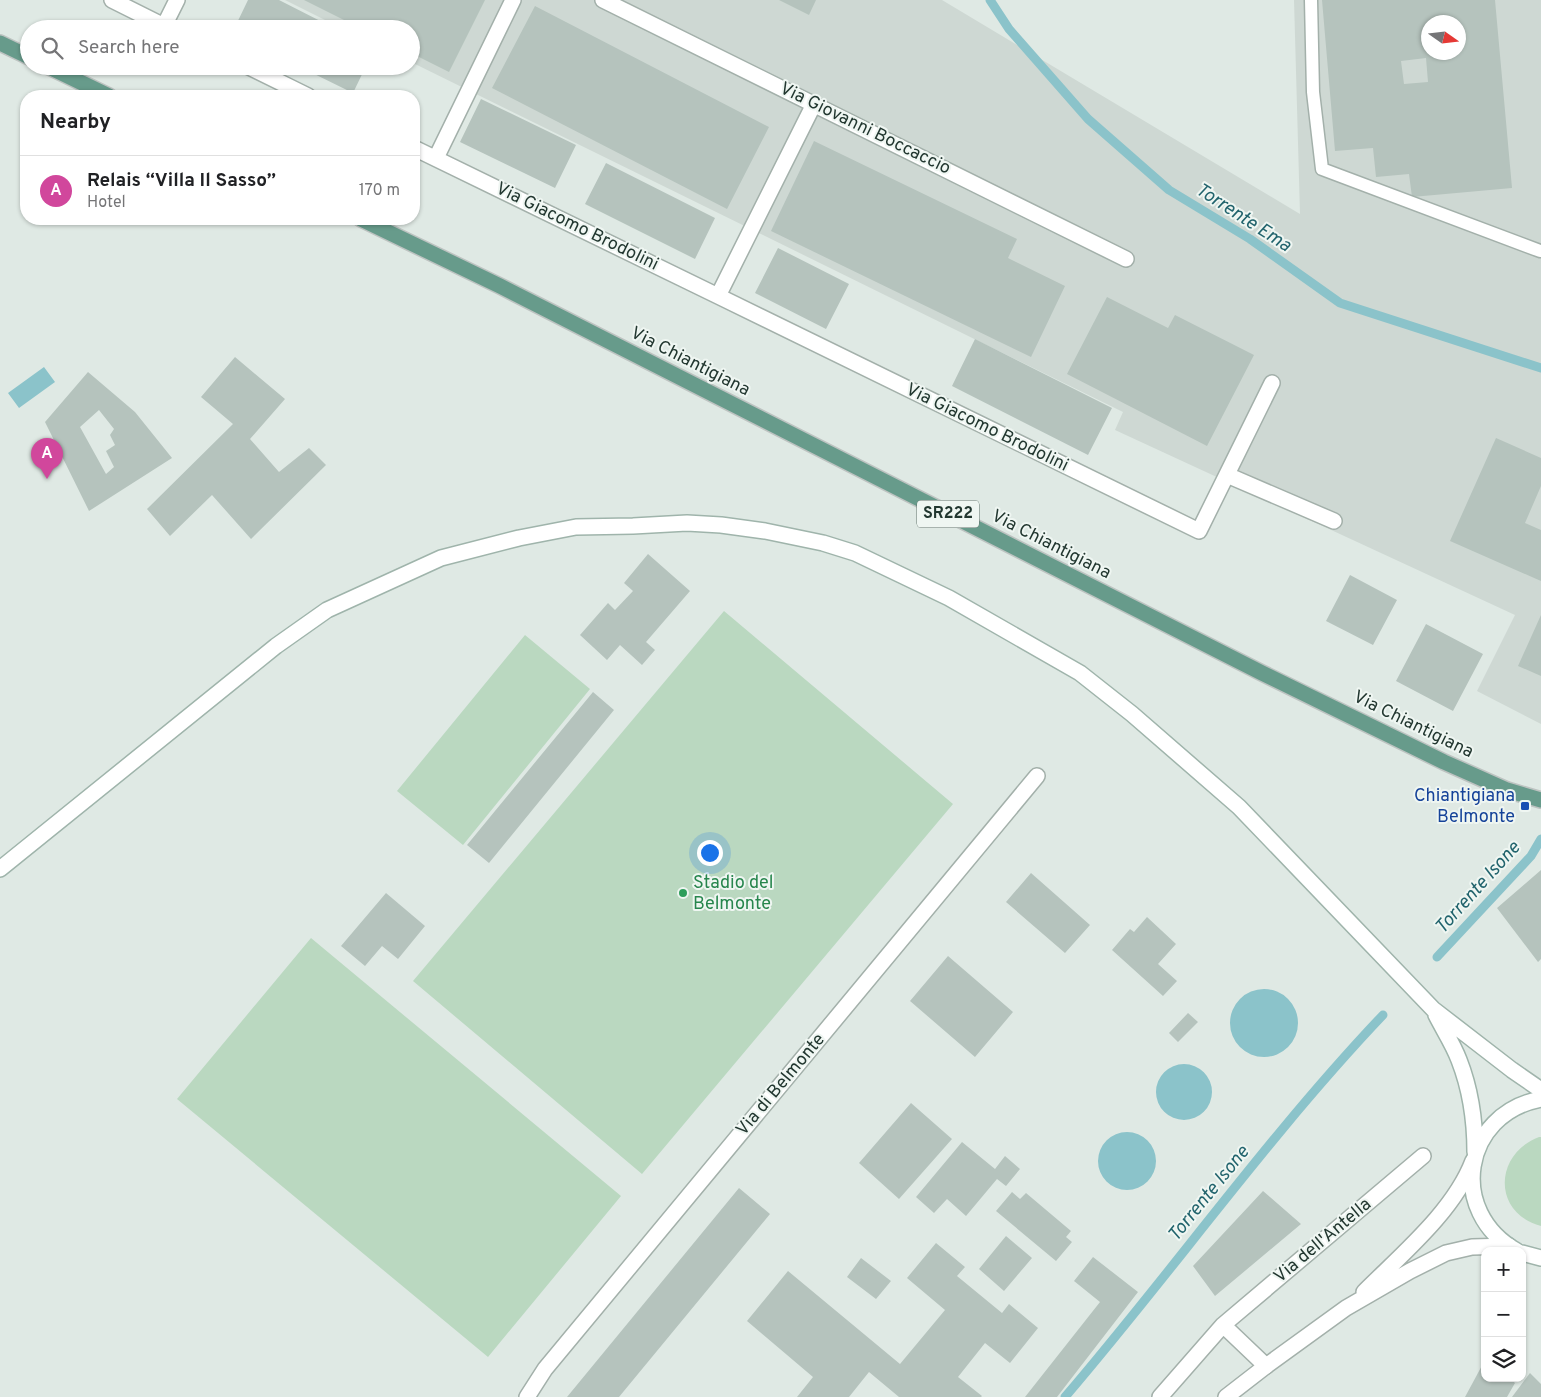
<!DOCTYPE html>
<meta charset="utf-8">
<style>
body{margin:0;font-family:Overpass,sans-serif;background:#f6f6f6;color:#202124}
.controls{position:absolute;right:15px;bottom:15px;display:grid;overflow:hidden;border-radius:10px;box-shadow:0 1px 4px #0004}
.controls button{width:45px;height:45px;display:grid;place-items:center;padding:0;border:0;border-bottom:1px solid #e0e0e0;background:#fff;color:#202124;font:25px sans-serif}
.compass{position:absolute;left:1421px;top:15px;width:45px;height:45px;border-radius:50%;background:#fff;box-shadow:0 1px 4px #0004;rotate:104deg}
.you{position:absolute;left:709px;top:852px;width:18px;height:18px;margin:-12px;border:4px solid #fff;border-radius:50%;background:#1a73e8;box-shadow:0 0 0 8px #1a73e833}
.badge{display:grid;place-items:center;width:32px;height:32px;border-radius:50%;background:#794a3f;color:#fff;font-size:16px;font-weight:700}
.pin{position:absolute;translate:-50% -41px;filter:drop-shadow(0 1px 2px #0008)}
.pin::after{content:'';position:absolute;top:26px;width:18px;height:15px;background:inherit;clip-path:polygon(0 0,100% 0,50% 100%)}
.list{margin:0;padding:0;list-style:none}
h2{display:flex;justify-content:space-between;align-items:center;height:65px;margin:0;padding:0 20px;font-size:21px}
h2 small{font-size:16px;font-weight:400;color:#757577}
.list li{display:grid;grid-template-columns:32px 1fr auto;gap:15px;align-items:center;box-sizing:border-box;height:70px;padding:0 20px;border-top:1px solid #e0e0e0}
.list b{display:block;font-size:19px;white-space:nowrap}
.list p{margin:0;font-size:16px;white-space:nowrap;color:#757577}
.list em{font-size:16px;font-style:normal;color:#757577}
.icon{flex:none;width:28px;height:28px;fill:none;stroke:currentColor;stroke-width:2;stroke-linecap:round;stroke-linejoin:round}
.map{position:relative;flex:none;width:1541px;height:1397px;overflow:hidden}
.search{position:absolute;background:#fff;box-shadow:0 1px 4px #0004;left:20px;top:20px;width:400px;height:55px;display:flex;align-items:center;gap:12px;box-sizing:border-box;padding:0 18px;border-radius:28px;color:#757577;font-size:19px}
.panel{position:absolute;background:#fff;box-shadow:0 1px 4px #0004;left:20px;top:90px;width:400px;height:135px;border-radius:20px}
.map>svg:first-child{display:block}
.built{fill:#ced8d3;fill-rule:evenodd}
.green{fill:#bad8c0}
.water{fill:#8bc3ca}
.lines{fill:none;stroke-linecap:round;stroke-linejoin:round}
.stream{stroke:#8bc3ca;stroke-width:9}
.building{fill:#b5c3bd;fill-rule:evenodd}
.service-casing{stroke:#a3b0aa;stroke-width:15}
.minor-casing{stroke:#a3b0aa;stroke-width:18}
.tertiary-casing{stroke:#a3b0aa;stroke-width:18}
.secondary-casing{stroke:#9fb4ab;stroke-width:18}
.primary-casing{stroke:#bdc3c1;stroke-width:18}
.service{stroke:#fff;stroke-width:12}
.minor{stroke:#fff;stroke-width:15}
.tertiary{stroke:#fff;stroke-width:15}
.secondary{stroke:#fff;stroke-width:15}
.primary{stroke:#679b8b;stroke-width:15}
.transit-dot{fill:#1a4fb4;stroke:#eff6f2;stroke-width:2}
.leisure-dot{fill:#2e9e5b;stroke:#eff6f2;stroke-width:2}
.labels{text-anchor:middle;dominant-baseline:central;stroke-width:4;stroke-linejoin:round;paint-order:stroke}
.shield{fill:#eff6f2;stroke:#60706a;stroke-width:1}
.shield-label{font-size:16px;font-weight:bold;fill:#223730}
.street-label{font-size:18px;fill:#223730;stroke:#eff6f2}
.transit-label{font-size:18px;fill:#164399;stroke:#eff6f2;text-anchor:end}
.leisure-label{font-size:18px;fill:#27864d;stroke:#eff6f2;text-anchor:start}
.water-label{font-size:19px;font-style:italic;fill:#22646d;stroke:#eff6f2}
</style>
<div class="map">
<svg width="1541" height="1397" viewBox="0 0 1541 1397">
<rect width="100%" height="100%" fill="#dfe9e4"/>
<!-- built -->
<path class="built" d="M285,0h657l358,214 -6,-214h247v724l-64,-33 38,-76 -400,-185 8,-18 -712,-350v-33h-68zM1428,22h30v30h-30z"/>
<!-- green -->
<path class="green" d="M724,611l229,193 -311,370 -229,-193z
M525,635l65,54 -127,156 -66,-54z
M311,938l310,258 -133,161 -311,-258z
M1539,1137h2v89c-49,-13 -47,-72 -2,-89z"/>
<!-- water -->
<path class="water" d="M44,367l11,15 -36,26 -11,-15z
M1230 1023a34 34 0 1 1 68 0a34 34 0 1 1-68 0Z
M1156 1092a28 28 0 1 1 56 0a28 28 0 1 1-56 0Z
M1098 1161a29 29 0 1 1 58 0a29 29 0 1 1-58 0Z"/>
<g class="lines">
<!-- stream -->
<path class="stream" d="M990,0l19,29 79,90 81,71 81,49 90,64 201,65
M1437,957l94,-101 10,-17
M1065,1397c108,-126 204,-262 318,-382"/>
</g>
<!-- building -->
<path class="building" d="M248,0h31l57,29h-102z
M304,0h181l-36,72 -38,-19v-24h-49z
M779,0h37l-7,15z
M1322,0h173l17,188 -100,9 -3,-23 -33,3 -3,-29 -38,3zM1428,22h30v30h-30zM1426,58l2,24 -24,2 -3,-23z
M535,6l234,121 -42,82 -235,-121z
M298,66h68l-13,27z
M481,99l95,46 -21,43 -95,-46z
M814,141l203,98 -9,19 57,28 -34,71 -260,-126z
M606,163l109,55 -20,41 -110,-55z
M778,248l71,36 -23,45 -71,-36z
M1107,297l61,31 7,-13 79,40 -47,91 -140,-72z
M975,339l137,69 -24,47 -136,-69z
M235,357l50,42 -35,40 29,33 30,-24 17,17 -75,74 -39,-44 -42,41 -23,-27 86,-85 -32,-27z
M88,372l47,40 37,46 -83,53 -44,-89zM99,410l15,19 -4,6 5,10 -9,6 8,16 -8,7 -26,-47z
M1496,438l45,20v28l-16,37 16,7v51l-91,-40z
M648,554l42,37 -44,51 9,8 -13,15 -22,-20 -13,15 -27,-25 28,-32 7,7 18,-19 -9,-8z
M1350,575l47,25 -24,45 -47,-24z
M1541,615v61l-23,-10z
M1426,624l57,30 -30,57 -57,-30z
M593,692l21,18 -125,153 -22,-18z
M1541,870v89l-3,3 -41,-54z
M1031,873l59,52 -25,28 -59,-51z
M386,893l39,33 -27,33 -16,-13 -17,20 -24,-20z
M1147,917l29,27 -18,20 19,17 -14,15 -51,-46 18,-21 4,3z
M948,956l65,56 -38,45 -65,-56z
M1188,1013l10,9 -20,20 -9,-9z
M911,1103l41,36 -53,60 -40,-36z
M962,1142l33,27 10,-13 15,13 -14,17 -9,-7 -31,37 -19,-17 -13,14 -18,-16z
M739,1188l31,26 -151,183h-52z
M1263,1191l38,33 -86,72 -22,-30z
M1012,1192l8,7 6,-6 45,38 -5,6 6,5 -16,19 -60,-50z
M1006,1236l26,22 -28,33 -25,-22z
M936,1243l29,24 -8,9 45,37 7,-9 29,24 -28,35 -25,-20 -27,34 24,19 -1,1h-82l-30,-25 -20,25h-52l16,-20 -66,-56 41,-50 112,93 45,-54 -38,-32z
M1093,1257l45,35 -81,105h-32l75,-95 -26,-21z
M861,1258l30,23 -15,18 -29,-22z
M1485,1360v18h24l6,5 -8,14h-42z
M1530,1373l11,11v13h-29z"/>
<g class="lines">
<defs>
<path id="service" d="M1311,0l2,92 9,77 218,82"/>
<path id="minor" d="M112,0l52,26
M603,0l523,259
M170,29l-6,-3 13,-26
M247,66l61,30
M414,148l304,148 96,-192
M436,158l77,-158
M718,296l481,235 73,-148
M1227,475l107,46
M1266,1366l-43,-41 200,-169
M527,1397l18,-28 492,-593
M1160,1397l63,-72"/>
<path id="tertiary" d="M1364,1292c38,-38 90,-81 109,-131
M1226,1397l40,-31 80,-58 64,-37 36,-18 26,-6 37,-1"/>
<path id="secondary" d="M0,869l276,-223 51,-36 114,-52 78,-20 57,-11 57,-1 54,-3 34,2 44,6 58,12 32,10 94,45 131,75 52,41 107,93 194,202 79,61 29,20
M1436,1015c7,14 17,29 23,45 11,28 16,61 16,92
M1517,1251c-70,-39 -55,-137 24,-152
M1522,1253l19,5"/>
<path id="primary" d="M0,43l29,14
M47,66l62,30
M361,219l139,67 762,387 182,89 63,28 34,10"/>
</defs>
<!-- service casing -->
<use href="#service" class="service-casing"/>
<!-- minor casing -->
<use href="#minor" class="minor-casing"/>
<!-- tertiary casing -->
<use href="#tertiary" class="tertiary-casing"/>
<!-- secondary casing -->
<use href="#secondary" class="secondary-casing"/>
<!-- primary casing -->
<use href="#primary" class="primary-casing"/>
<!-- service -->
<use href="#service" class="service"/>
<!-- minor -->
<use href="#minor" class="minor"/>
<!-- tertiary -->
<use href="#tertiary" class="tertiary"/>
<!-- secondary -->
<use href="#secondary" class="secondary"/>
<!-- primary -->
<use href="#primary" class="primary"/>
</g>
<!-- markers -->
<rect class="transit-dot" x="1520" y="801" width="10" height="10" rx="2.5"/>
<circle class="leisure-dot" cx="683" cy="893" r="5"/>
<g class="labels">
<!-- shield labels -->
<rect class="shield" x="917" y="500.5" width="62" height="27" rx="4"/>
<g class="shield-label">
<text x="948" y="514">SR222</text>
</g>
<!-- street labels -->
<g class="street-label">
<text transform="translate(865 129) rotate(26)">Via Giovanni Boccaccio</text>
<text transform="translate(577 227) rotate(26)">Via Giacomo Brodolini</text>
<text transform="translate(690 362) rotate(27)">Via Chiantigiana</text>
<text transform="translate(987 428) rotate(26)">Via Giacomo Brodolini</text>
<text transform="translate(1051 545) rotate(27)">Via Chiantigiana</text>
<text transform="translate(1413 725) rotate(26)">Via Chiantigiana</text>
<text transform="translate(781 1085) rotate(-50)">Via di Belmonte</text>
<text transform="translate(1323 1241) rotate(-40)">Via dell'Antella</text>
</g>
<!-- transit labels -->
<g class="transit-label">
<text x="1515" y="796">Chiantigiana<tspan x="1515" dy="21">Belmonte</tspan></text>
</g>
<!-- leisure labels -->
<g class="leisure-label">
<text x="693" y="883">Stadio del<tspan x="693" dy="21">Belmonte</tspan></text>
</g>
<!-- water labels -->
<g class="water-label">
<text transform="translate(1243 218) rotate(33)">Torrente Ema</text>
<text transform="translate(1478 888) rotate(-48)">Torrente Isone</text>
<text transform="translate(1209 1194) rotate(-51)">Torrente Isone</text>
</g>
</g>
</svg>
<div class="controls">
<button>+</button>
<button>−</button>
<button><svg class="icon" aria-label="layers" viewBox="0 0 24 24"><path d="M12 4l9 5-9 5-9-5zM3 14l9 5 9-5"/></svg></button>
</div>
<svg class="compass" viewBox="-18 -18 36 36"><path d="M0-13l5 13h-10z" fill="#e53935"/><path d="M0 13l5-13h-10z" fill="#757577"/></svg>
<div class="you"></div>
<div class="pin badge" style="left:47px;top:479px;background:#d1479c">A</div>
<div class="search"><svg class="icon" aria-label="search" viewBox="0 0 24 24"><circle cx="10" cy="10" r="6"/><path d="M15 15l6 6"/></svg>Search here</div>
<section class="panel">
<h2>Nearby<small></small></h2>
<ul class="list">
<li><span class="badge" style="background:#d1479c">A</span><div><b>Relais “Villa Il Sasso”</b><p>Hotel</p></div><em>170 m</em></li>
</ul>
</section>
</div>
